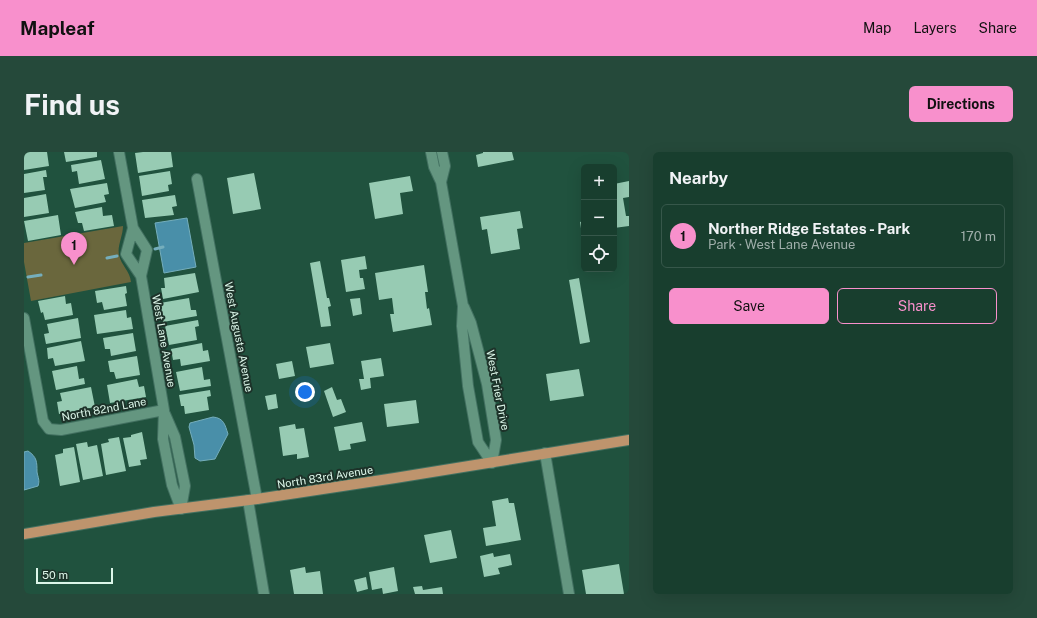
<!DOCTYPE html>
<meta charset="utf-8">
<style>
body{margin:0;font-family:"Public Sans",sans-serif;background:#25493a;color:#f1f3f6}
.controls{position:absolute;right:12px;top:12px;display:grid;overflow:hidden;border-radius:6px;box-shadow:0 4px 16px #0002}
.controls button{width:36px;height:36px;display:grid;place-items:center;padding:0;border:0;border-bottom:1px solid #36574a;background:#183e2e;color:#f1f3f6;font:20px sans-serif}
.scale{position:absolute;left:12px;bottom:10px;width:77px;box-sizing:border-box;padding-left:4px;border:2px solid #dcf6e9;border-top:0;font-size:11px;line-height:14px;white-space:nowrap;color:#dcf6e9;-webkit-text-stroke:3px #1d3229;paint-order:stroke}
.you{position:absolute;left:281px;top:240px;width:14px;height:14px;margin:-10px;border:3px solid #fff;border-radius:50%;background:#1a73e8;box-shadow:0 0 0 6px #1a73e833}
.badge{display:grid;place-items:center;width:26px;height:26px;border-radius:50%;background:#f890cc;color:#111;font-size:13px;font-weight:700}
.pin{position:absolute;translate:-50% -33px;filter:drop-shadow(0 1px 2px #0008)}
.pin::after{content:'';position:absolute;top:21px;width:14px;height:12px;background:inherit;clip-path:polygon(0 0,100% 0,50% 100%)}
.list{margin:0;padding:0;list-style:none}
h2{display:flex;justify-content:space-between;align-items:center;height:52px;margin:0;padding:0 16px;font-size:17px}
h2 small{font-size:13px;font-weight:400;color:#9faeaa}
.list li{display:grid;grid-template-columns:26px 1fr auto;gap:12px;align-items:center;box-sizing:border-box;height:64px;margin:0 8px 8px;padding:0 8px;border:1px solid #36574a;border-radius:6px}
.list b{display:block;font-size:15px;white-space:nowrap}
.list p{margin:0;font-size:13px;white-space:nowrap;color:#9faeaa}
.list em{font-size:13px;font-style:normal;color:#9faeaa}
.actions{display:flex;gap:8px;padding:12px 16px}
.actions a{flex:1;padding:9px 0;border:1px solid #f890cc;border-radius:6px;text-align:center;font-size:14px;color:#f890cc}
.actions .main{background:#f890cc;color:#111}
.icon{flex:none;width:22px;height:22px;fill:none;stroke:currentColor;stroke-width:2;stroke-linecap:round;stroke-linejoin:round}
.map{position:relative;flex:none;width:605px;height:442px;overflow:hidden;border-radius:6px}
header{display:flex;align-items:center;gap:24px;box-sizing:border-box;height:56px;padding:0 20px;background:#f890cc;color:#111}
header strong{font-size:19px}
nav{display:flex;gap:22px;margin-inline-start:auto;font-size:14px}
.intro{display:flex;align-items:center;justify-content:space-between;box-sizing:border-box;height:96px;padding:0 24px}
h1{margin:0;font-size:28px}
.button{padding:10px 18px;border-radius:6px;background:#f890cc;color:#111;font-size:14px;font-weight:700}
main{display:flex;gap:24px;padding:0 24px}
aside{flex:1;background:#183e2e;border-radius:6px;box-shadow:0 4px 16px #0002}
.map>svg:first-child{display:block}
.green{fill:#6a673d}
.water{fill:#498fa9;stroke:#75aebc}
.lines{fill:none;stroke-linecap:round;stroke-linejoin:round}
.stream{stroke:#75aebc;stroke-width:3}
.building{fill:#97cbb3}
.minor-casing{stroke:#427060;stroke-width:12}
.major-casing{stroke:#427060;stroke-width:12}
.minor{stroke:#649680;stroke-width:10}
.major{stroke:#be946d;stroke-width:10}
.labels{text-anchor:middle;dominant-baseline:central;stroke-width:4;stroke-linejoin:round;paint-order:stroke}
.street-label{font-size:11px;fill:#dcf6e9;stroke:#1d3229}
</style>
<header>
<strong>Mapleaf</strong>
<nav><a>Map</a><a>Layers</a><a>Share</a></nav>
</header>
<div class="intro"><h1>Find us</h1><a class="button">Directions</a></div>
<main>
<div class="map">
<svg width="605" height="442" viewBox="0 0 605 442">
<rect width="100%" height="100%" fill="#20523e"/>
<!-- green -->
<path class="green" d="M99,74c0,10 -6,20 -4,29 2,10 11,16 12,27l-100,19 -7,-39v-19z"/>
<!-- water -->
<path class="water" d="M163,66l9,49 -32,6 -9,-50z
M189,265c11,1 12,8 15,17l-13,25 -15,2 -5,-3 -1,-13 -5,-18 1,-4z
M4,299c9,6 9,11 9,21 1,6 3,8 1,14l-14,4v-38z"/>
<g class="lines">
<!-- stream -->
<path class="stream" d="M131,97l8,-2
M83,106l10,-2
M4,125l13,-2"/>
</g>
<!-- building -->
<path class="building" d="M0,0h23l2,14 -25,4z
M40,0h33v5l-31,5z
M119,0h28l2,15 -35,6 -3,-20z
M459,0h29l2,8 -36,7 -2,-12 7,-2z
M77,8l4,19 -26,5 -2,-13 -5,1 -1,-7z
M22,18l1,7h-4l2,13 -21,3v-19z
M146,19l2,13 -4,1 1,6 -27,5 -3,-20z
M230,21l7,36 -28,5 -6,-36z
M386,24l3,15 -13,2 3,21 -28,5 -6,-36z
M605,29v16l-6,1 3,18h3v10l-15,2v-44z
M83,31l2,11 -5,1 2,7 -31,6 -5,-19z
M22,42l3,19 -25,4v-19z
M151,43l2,11 -5,1 2,8 -29,3 -3,-18z
M78,55l1,9 9,-1 2,11 -30,5 -2,-8h-4l-3,-11z
M496,59l3,17 -6,1 3,20 -29,5 -4,-25 -5,1 -2,-13z
M34,63l3,20 -33,6 -4,-20z
M560,69v20h-1l-3,-19z
M341,104l2,13 -8,1 1,8h3l2,11 -19,3 -5,-32z
M296,109l7,37h2l2,8 -3,1 3,19 -10,1 -11,-64z
M400,113l4,27h-3l2,17 2,-1 3,17 -39,7 -3,-18h4l-2,-16 -13,2 -4,-27z
M171,121l4,19 -36,7 -2,-11h4l-1,-10z
M555,126l11,64 -10,2 -11,-64z
M102,134l1,7 -2,1 2,12 -23,4 -2,-8 -5,1 -2,-12z
M41,144l1,8 5,-1 2,12 -28,5 -2,-8 -2,1 -3,-12z
M165,146l2,12h5l1,6 -34,6 -3,-19z
M336,146l2,16 -9,2 -3,-17z
M102,158l1,8 4,-1 2,12 -36,5 -3,-19z
M54,166l3,20 -35,6 -2,-10 5,-1 -2,-9z
M174,168l1,6 -4,1 2,13 -28,5 -4,-19z
M109,181l3,18 -25,5 -1,-7h-5l-2,-11z
M57,189l4,20 -30,5 -2,-8 -5,1 -1,-11z
M178,191l1,8 5,-1 2,11 -29,5 -1,-7 -7,1 -2,-11z
M306,191l4,21 -24,4 -4,-21z
M113,204l3,19 -24,4 -2,-7h-4l-2,-11z
M357,206l3,18 -14,2 1,10 -10,2 -2,-11h5l-3,-18z
M268,209l3,15 -16,3 -3,-15z
M53,214l2,13 5,-1 1,6 -29,6 -4,-19z
M178,215l2,13 6,-1 1,7 -31,5 -4,-19z
M555,217l5,27 -34,5 -4,-27z
M113,227l2,8 5,-1 2,11 -36,6 -3,-18z
M67,235l4,20 -36,7 -2,-12 5,-1 -2,-8z
M308,235l5,13 4,-1 5,13 -13,5 -9,-26z
M186,238l1,6 -4,1 2,13 -24,4 -1,-8h-3l-2,-11z
M252,242l2,14 -10,2 -3,-14z
M392,248l3,23 -32,4 -3,-23z
M338,270l4,19 -16,3 1,5 -12,2 -5,-24z
M271,272l1,5 8,-1 5,29 -12,2v-5l-14,2 -4,-29z
M118,280l5,27 -7,1 1,5 -12,2 -6,-29 8,-1v-2z
M95,285l7,34 -20,4 -5,-31 8,-2 -1,-3z
M63,290l1,5 9,-2 6,31 -20,4 -7,-36z
M50,295l6,35 -20,4 -5,-31 8,-2v-4z
M484,346l1,5h5l7,37 -35,6 -3,-18 13,-2 -4,-25z
M427,378l6,28 -27,5 -6,-28z
M469,401l1,4 16,-3 2,11 -14,3 2,6 -16,3 -4,-21z
M595,412l5,30h-38l-4,-24z
M281,415l1,6 14,-2 3,23h-29l-4,-24z
M370,415l4,24 -15,3 -1,-6 -10,2 -3,-18z
M342,425l2,12 -11,3 -3,-12z
M398,434l1,4 19,-3 1,7h-28l-2,-7z"/>
<g class="lines">
<defs>
<path id="minor" d="M95,0l14,76 14,22 -6,26 23,134 -1,29 9,46 9,24
M407,0l3,15 7,15 22,124 -1,20 6,60 10,56 14,21
M173,27l60,320
M417,30l4,-16 -3,-14
M109,76l-7,26 15,22
M440,155l7,16 16,61 9,56 -4,23
M0,166l19,103 6,8 12,1 103,-20
M141,262l10,23 10,49 -4,23
M521,301l24,141
M224,348l16,94"/>
<path id="major" d="M0,382l130,-22 103,-13 138,-21 234,-38"/>
</defs>
<!-- minor casing -->
<use href="#minor" class="minor-casing"/>
<!-- major casing -->
<use href="#major" class="major-casing"/>
<!-- minor -->
<use href="#minor" class="minor"/>
<!-- major -->
<use href="#major" class="major"/>
</g>
<g class="labels">
<!-- street labels -->
<g class="street-label">
<text transform="translate(215 185) rotate(79)">West Augusta Avenue</text>
<text transform="translate(140 189) rotate(80)">West Lane Avenue</text>
<text transform="translate(474 238) rotate(79)">West Frier Drive</text>
<text transform="translate(80 257) rotate(-11)">North 82nd Lane</text>
<text transform="translate(301 325) rotate(-9)">North 83rd Avenue</text>
</g>
</g>
</svg>
<div class="controls">
<button>+</button>
<button>−</button>
<button><svg class="icon" aria-label="locate" viewBox="0 0 24 24"><circle cx="12" cy="12" r="6"/><path d="M12 2v4M12 18v4M2 12h4M18 12h4"/></svg></button>
</div>
<div class="scale">50 m</div>
<div class="you"></div>
<div class="pin badge" style="left:50px;top:113px">1</div>
</div>
<aside>
<h2>Nearby<small></small></h2>
<ul class="list">
<li><span class="badge">1</span><div><b>Norther Ridge Estates - Park</b><p>Park · West Lane Avenue</p></div><em>170 m</em></li>
</ul>
<div class="actions"><a class="main">Save</a><a>Share</a></div>
</aside>
</main>
